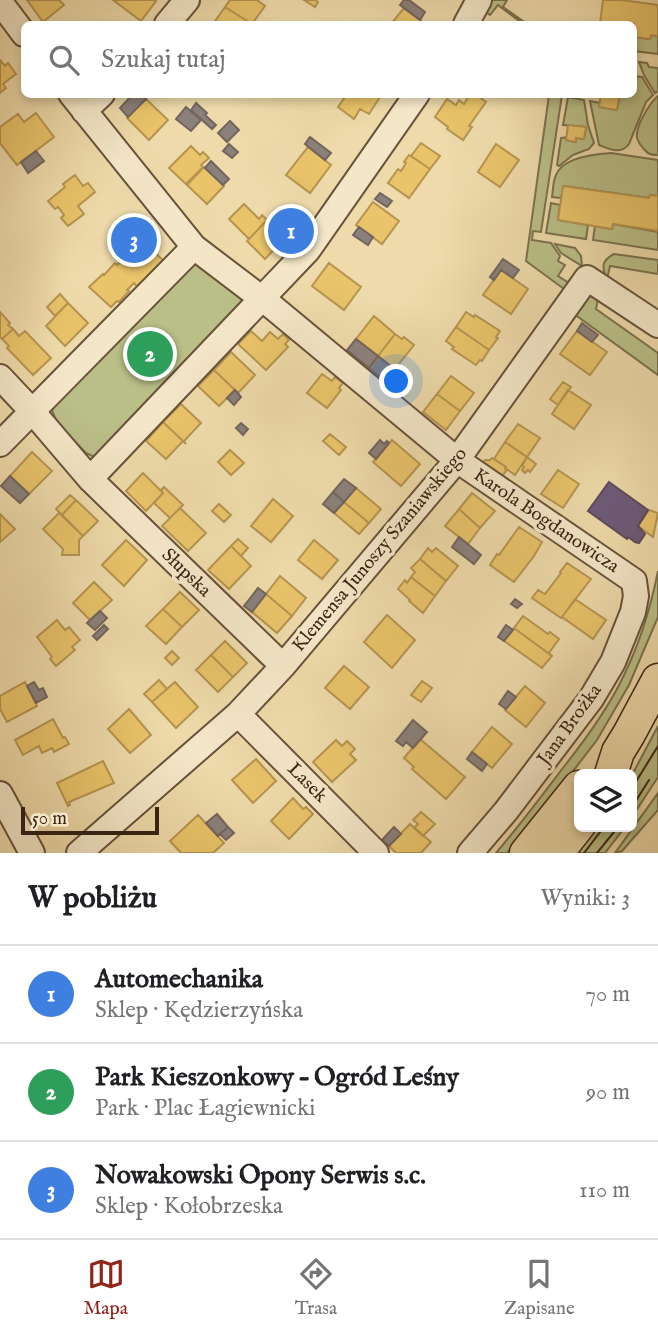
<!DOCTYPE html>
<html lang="pl">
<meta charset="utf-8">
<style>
body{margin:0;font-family:"IM FELL English",serif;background:#f6f6f6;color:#202124}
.controls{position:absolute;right:21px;bottom:21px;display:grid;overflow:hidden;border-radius:10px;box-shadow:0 4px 10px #0003}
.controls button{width:63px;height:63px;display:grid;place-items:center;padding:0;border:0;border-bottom:2px solid #e0e0e0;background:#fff;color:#202124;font:35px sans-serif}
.scale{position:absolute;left:21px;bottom:18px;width:138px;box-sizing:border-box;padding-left:7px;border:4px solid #3c2414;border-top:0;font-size:19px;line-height:24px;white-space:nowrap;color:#3c2414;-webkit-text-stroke:5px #f4e7c8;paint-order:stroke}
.you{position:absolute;left:397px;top:382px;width:24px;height:24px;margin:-18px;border:5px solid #fff;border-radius:50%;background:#1a73e8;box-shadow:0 0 0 10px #1a73e833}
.badge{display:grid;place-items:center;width:46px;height:46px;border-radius:50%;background:#8f2418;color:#fff;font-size:23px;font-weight:700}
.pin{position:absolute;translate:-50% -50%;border:4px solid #fff;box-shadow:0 2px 7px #0006}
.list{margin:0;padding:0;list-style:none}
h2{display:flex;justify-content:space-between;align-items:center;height:91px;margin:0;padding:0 28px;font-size:30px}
h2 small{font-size:23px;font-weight:400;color:#757577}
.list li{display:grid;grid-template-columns:46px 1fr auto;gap:21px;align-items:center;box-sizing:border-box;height:98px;padding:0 28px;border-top:2px solid #e0e0e0}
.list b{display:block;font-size:26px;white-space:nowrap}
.list p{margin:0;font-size:23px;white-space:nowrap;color:#757577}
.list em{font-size:23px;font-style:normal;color:#757577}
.icon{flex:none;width:38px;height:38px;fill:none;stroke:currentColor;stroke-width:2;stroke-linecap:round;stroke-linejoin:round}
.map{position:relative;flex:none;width:658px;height:853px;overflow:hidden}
.search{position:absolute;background:#fff;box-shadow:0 4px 10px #0003;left:21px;right:21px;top:21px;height:77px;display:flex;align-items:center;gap:18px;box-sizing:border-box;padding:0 24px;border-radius:10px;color:#757577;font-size:26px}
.sheet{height:385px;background:#fff}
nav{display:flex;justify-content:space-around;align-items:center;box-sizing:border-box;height:98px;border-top:2px solid #e0e0e0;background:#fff;font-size:19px;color:#757577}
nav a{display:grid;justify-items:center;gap:4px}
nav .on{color:#8f2418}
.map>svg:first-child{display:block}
.green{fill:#babf87;stroke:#7b724e;stroke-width:2}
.homes{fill:#e9c46a;stroke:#b59450;stroke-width:2}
.offices{fill:#6d597a;stroke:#5e495b;stroke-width:2}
.industry{fill:#8a817c;stroke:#73655d;stroke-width:2}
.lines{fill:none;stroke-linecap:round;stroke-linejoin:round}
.minor-casing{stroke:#68523a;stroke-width:28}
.major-casing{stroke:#3c2414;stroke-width:35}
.minor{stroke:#f4e7c8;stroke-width:24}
.major{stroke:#eedaaa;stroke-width:32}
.tram{stroke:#3c2414;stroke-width:2}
.labels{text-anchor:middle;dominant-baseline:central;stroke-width:7;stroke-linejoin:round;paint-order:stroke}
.street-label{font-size:19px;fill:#3c2414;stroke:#f4e7c8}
</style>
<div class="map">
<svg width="658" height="853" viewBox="0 0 658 853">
<rect width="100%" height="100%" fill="#eedaaa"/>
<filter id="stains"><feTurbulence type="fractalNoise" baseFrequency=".00286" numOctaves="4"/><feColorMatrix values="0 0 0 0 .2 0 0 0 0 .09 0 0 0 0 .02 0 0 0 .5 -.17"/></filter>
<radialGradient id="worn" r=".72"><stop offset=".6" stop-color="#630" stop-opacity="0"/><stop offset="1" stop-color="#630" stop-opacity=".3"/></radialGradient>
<!-- green -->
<path class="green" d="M489,0h18l-4,7 24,17h-4l-25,-19 -8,10 -6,-5z
M651,35l7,1v18l-24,-3v-14l16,2z
M639,62l8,1 2,4 9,1v23l-3,2 -11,-18z
M634,76l8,1 11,18 -7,7 -17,42c-8,11 -20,5 -30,1l-9,-44 10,2v4l17,3 3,-15 14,-1z
M549,95h13l-21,137 -8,-1 -1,9 19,3 9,13 -2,5 7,4 -7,11 11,7 -5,6 -38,-28z
M658,96v59c-8,0 -10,-1 -15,-7 -2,-2 -5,-7 -6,-10 -2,-12 13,-35 21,-42z
M568,97l16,3 4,25 6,18 -5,6 -16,6 -14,11 -2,-1 4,-27 6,-1 -1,3 9,2 1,-4 8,1 2,-12 -23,-2z
M611,153l47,7v36l-8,-1 -1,3 -85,-12 -3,12 -9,-1c1,-7 1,-16 4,-22 7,-18 39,-21 55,-22z
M551,203l9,2 -2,15 30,5 -2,14 -40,-6z
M613,224l45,8v18l-65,-10 2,-14 17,3z
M555,244l20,4 6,8 1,10 -21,-13z
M614,254l44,6v14l-48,-8 -3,13c-6,-12 -5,-19 7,-25z
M194,264l6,1 41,34 3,6 -146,152h-4l-8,-4 -29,-30 -5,-13 2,-8z
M592,294l7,1 -3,14 62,44v22l-88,-64 10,-11z
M658,571v46l-29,68 -32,55 -54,70 -36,43h-11c25,-29 47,-59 70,-89 22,-28 44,-58 59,-91 16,-33 26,-67 33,-102z
M658,726v51l-26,40v-42z
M658,793v17l-36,41 -7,2z
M593,827h32l-20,26h-33z"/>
<!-- homes -->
<path class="homes" d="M27,0h32l5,5 -21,17z
M113,0h41l2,1 -15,20z
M230,0h27l8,6 -13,18 -27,-17z
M304,0h11l3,2 -3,5z
M603,0h19l36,5v31l-7,-1 -1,4 -16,-2v-13h-34z
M225,7l27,17h-39z
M404,8l16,12 6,4h-35z
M0,60l5,6 3,-3 8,11 -13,10 3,4 -6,5z
M347,94h35l-13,20 -9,-5 -6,10 -16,-12z
M470,94h5l11,8 -17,24 3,1 -9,13 -16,-11 1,-2 -13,-10 12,-18 9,6 3,-5 5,4z
M601,94h19l-3,16 -18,-3z
M146,99l22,21 -19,20 -22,-22z
M36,113l18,24 -37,28 -17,-22v-16l18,-13 6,8z
M568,125l18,2 -2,12 -8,-1v4l-10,-2z
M421,143l19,13 -10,13 -19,-13z
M496,144l23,16 -19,27 -22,-15z
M191,146l9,9 3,-3 6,6 -8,7 2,2 -17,17 -17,-16z
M308,147l23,18 -21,28 -24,-18z
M409,155l21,14 -21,29 -21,-15 10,-14 3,2 5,-8 -2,-1z
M204,167l20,19 -17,18 -20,-19z
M75,175l8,11 5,-3 7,9 -17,14 6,8 -16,12 -7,-8 3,-3 -6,-8 -3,2 -7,-8 17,-14 -2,-3z
M563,186l86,12 1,-3 8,1v35l-45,-7 -1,5 -54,-9z
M373,202l26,19 -17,23 -26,-19z
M244,204l15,15 3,-4 5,5 -18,19 -20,-20z
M270,217l18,18 -23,24 -18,-18z
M141,240l23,21 -26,27 -4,-5 -7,7 2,1 -10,11 -2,-1 -6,6 -22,-20 14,-13 1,1 11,-12 2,2z
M329,263l32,24 -17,23 -32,-24z
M501,270l27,19 -17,25 -28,-19z
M60,294l8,9 -13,13 -8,-9z
M68,303l20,20 -23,23 -19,-20z
M0,312l10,11 -2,2 5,4 -11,10 -2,-2z
M466,312l8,5 1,-2 25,16 -4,6 2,1 -9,12 -33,-23z
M374,316l21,18 -17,22 -22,-17z
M456,327l33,23 -7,11 -2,-1 -4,5 -24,-16 2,-2 -8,-6z
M13,329l6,7 6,-5 26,27 -18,17 -26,-27 2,-2 -7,-7z
M251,331l11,10 8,-9 8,7 5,-5 6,6 -4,4 3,3 -22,23 -28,-26z
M577,331l30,21 -17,23 -30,-21z
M395,334l7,5 2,-2 10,8 -19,24 -17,-13z
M231,352l24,23 -17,18 -24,-23z
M214,370l21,20 -16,16 -21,-20z
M322,374l10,7 3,-4 8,6 -4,5 2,2 -14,18 -20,-15z
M451,376l23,17 -14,18 -23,-17z
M563,382l8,5 -13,18 -8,-6z
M568,390l23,15 -17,24 -22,-15z
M437,394l23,17 -14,19 -23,-18z
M181,404l20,19 -17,18 2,3 -23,-22z
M163,422l20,19 -17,18 -20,-18z
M518,424l22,14 -13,19 -22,-15z
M330,434l16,13 -7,8 -16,-14z
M392,440l28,24 -19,22 -28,-24z
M505,442l22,15 -12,18 -10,-7 1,-1 -12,-8z
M230,450l14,13 -13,12 -13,-13z
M32,452l20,19 -23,23 -19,-18z
M527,457l9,7 -6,8 -2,-2 -3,3 -3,-3 2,-3 -2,-1z
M492,458l14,9 -1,1 1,3 -4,5 -19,-12 2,-4h5z
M558,470l21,14 -16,24 -22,-14z
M143,473l20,20 -17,18 -20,-20z
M164,487l19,18 -13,13 -16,-15 9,-10 -2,-3z
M356,488l25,21 -12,14 -25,-21z
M472,493l23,18 -15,17 -21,-19z
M70,495l6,5 -14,15 -6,-6z
M273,499l20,17 -22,26 -20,-16z
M76,500l22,21 -15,15 -21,-21z
M344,502l25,21 -10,11 -25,-21z
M219,504l12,11 -7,7 -12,-11z
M180,508l26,25 -18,18 -26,-25z
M459,509l21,19 -12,16 -23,-18z
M649,510l9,3 -5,24 -15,-11z
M59,513l24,23 -4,4v15h-17l1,-6 -20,-20z
M0,514l15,15 -15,13z
M519,527l23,15 -8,14 -20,26 -24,-17 7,-11 2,1z
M238,539l10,9 -7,8 -10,-10z
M126,540l21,20 -23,26 -22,-21z
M314,540l24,20 -16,19 -24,-19z
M231,546l20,20 -22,23 -21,-19z
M428,548l4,4 4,-4 22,18 -12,15 -26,-22z
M420,559l26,22 -11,15 -24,-19 4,-5 -4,-4z
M567,563l24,16 -30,39 -29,-20 6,-8 7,4 16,-21 -1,-1z
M280,576l26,22 -14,18 -26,-22z
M411,577l24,19 -12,17 -14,-12 1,-1 -12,-11 7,-9 2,3z
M94,582l18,18 -22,20 -17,-17z
M180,592l19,18 -17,17 -19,-18z
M266,594l26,22 -15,17 -25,-21z
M575,599l31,21 -13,19 -31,-22z
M163,609l19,18 -16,17 -20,-18z
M387,615l28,25 -23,28 -28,-26z
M523,616l25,18 2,-2 9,7 -10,14 3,3 -38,-28z
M57,620l8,10 4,-3 11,13 -8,7 3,3 -19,16 -6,-7 2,-2 -15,-20z
M514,628l38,28 -10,12 -38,-27z
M225,641l22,22 -14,14 -22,-22z
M172,651l7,7 -7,7 -7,-7z
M211,655l22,22 -15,15 -22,-22z
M344,666l25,21 -19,22 -25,-21z
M159,680l8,9 -15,13 -8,-8z
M422,681l10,7 -11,14 -10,-7z
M25,682l12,24 -30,16 -7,-13v-13z
M175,682l23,25 -22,21 -24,-26z
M525,686l20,17 -19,24 -21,-17z
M129,709l22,26 -21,18 -22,-24z
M53,719l10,19 2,-1 4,7 -15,8 -2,-4 -10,5 -3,-7 -16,9 -8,-15z
M492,727l20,17 -20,24 -20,-16z
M420,739l45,38 -19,22 -34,-30 2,-2 -10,-9z
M336,740l6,6 5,-5 8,8 -5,5 6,6 -24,22 -19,-20z
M256,759l20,22 -23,22 -21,-23z
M103,761l11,22 -45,19 1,3 -2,1 -11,-23z
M293,798l10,11 3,-2 7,7 -24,25 -18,-18z
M421,812l14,12 -12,12 -9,-8 4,-4 -5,-4z
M198,815l26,28 -11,10h-32l-11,-12z
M410,824l21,18 -10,11h-25l-7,-7z"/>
<!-- offices -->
<path class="offices" d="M609,482l39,28 -10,16 7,8 -6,9 -4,-1 -7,-5 -1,2 -39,-28z"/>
<!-- industry -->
<path class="industry" d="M404,0h5l16,12 -5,8 -20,-15z
M133,94h4l3,3 2,-2 4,4 -18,18 -8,-9z
M196,103l11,10 -2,2 11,10 -4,4 -21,-19z
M186,107l15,13 -10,11 -15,-12z
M230,121l9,9 -12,12 -9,-9z
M310,137l21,16 -6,7 -20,-16z
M229,144l9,8 -6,6 -9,-7z
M36,151l8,10 -16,12 -7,-11z
M211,161l18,18 -6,6 -18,-17z
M380,193l12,8 -5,6 -12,-8z
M281,211l15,16 -8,8 -15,-15z
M359,227l14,10 -5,8 -15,-10z
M131,232l9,9 -15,15 -10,-10 1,-2 2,2z
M503,259l16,11 -6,8 -12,-8 -7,10 -4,-3z
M582,323l16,12 -6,7 -15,-11z
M356,339l22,17 -9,12 -22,-18z
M378,356l16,13 -9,12 -16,-13z
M235,390l6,7 -7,8 -7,-7z
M241,423l7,6 -5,6 -7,-7z
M380,440l4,4 3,-3 2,2 -13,16 -7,-6z
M10,476l19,18 -9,9 -19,-17z
M344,479l12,9 -12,14 -11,-10z
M333,492l11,10 -10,11 -11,-9z
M459,537l22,18 -7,9 -22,-17z
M258,588l8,6 -14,18 -8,-6z
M515,599l7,5 -5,4 -6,-4z
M100,611l7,7 -12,12 -8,-7z
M104,625l4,4 -11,11 -4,-4z
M506,625l7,5 -9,11 -6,-4z
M34,682l5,8 4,-2 4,9 -11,6 -9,-17z
M508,691l8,6 -10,12 -7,-5z
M413,720l14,12 -14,16 -7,-6 -3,4 -7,-5z
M472,752l15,12 -5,7 -15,-12z
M217,814l11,13 -10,9 -12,-13z
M228,827l6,6 -8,7 -6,-6z
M394,827l7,7 -12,12 -7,-6z"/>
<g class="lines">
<defs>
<path id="minor" d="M0,2l24,32
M167,24l20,-24
M466,24l13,-24
M71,94l123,153 75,57 188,156 177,121 2,15 -3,16 -20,50 -22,37 -85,112 -36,42
M84,111l18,-17
M0,377l32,34 58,68 193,187
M0,444l194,-197
M90,479l218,-229 109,-156
M238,714l138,139
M0,794l32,59
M79,853l159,-139 45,-48 174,-206 130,-182 71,47"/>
<path id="major" d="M611,774l7,-22 11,-18 29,-54
M526,853l53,-66
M557,853l22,-28"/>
</defs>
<!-- minor casing -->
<use href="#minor" class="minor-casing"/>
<!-- major casing -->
<use href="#major" class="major-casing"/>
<!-- minor -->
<use href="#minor" class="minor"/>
<!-- major -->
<use href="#major" class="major"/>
<!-- tram -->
<path class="tram" d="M632,788l26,-42
M632,807l17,-27
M584,853l20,-26
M597,853l21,-26"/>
</g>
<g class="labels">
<!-- street labels -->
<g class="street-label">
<text transform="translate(546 521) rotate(34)">Karola Bogdanowicza</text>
<text transform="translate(380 550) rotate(-50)">Klemensa Junoszy Szaniawskiego</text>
<text transform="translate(186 573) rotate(44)">Słupska</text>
<text transform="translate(570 725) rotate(-54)">Jana Brożka</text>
<text transform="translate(307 783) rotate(45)">Lasek</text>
</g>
</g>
<rect width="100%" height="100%" filter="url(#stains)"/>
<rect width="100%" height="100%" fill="url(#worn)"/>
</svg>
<div class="controls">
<button><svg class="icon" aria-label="layers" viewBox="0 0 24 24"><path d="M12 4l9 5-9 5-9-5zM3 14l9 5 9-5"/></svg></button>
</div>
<div class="scale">50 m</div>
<div class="you"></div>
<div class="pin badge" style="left:291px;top:231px;background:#3f7fe0">1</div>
<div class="pin badge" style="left:150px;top:354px;background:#2e9e5b">2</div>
<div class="pin badge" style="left:134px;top:240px;background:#3f7fe0">3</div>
<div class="search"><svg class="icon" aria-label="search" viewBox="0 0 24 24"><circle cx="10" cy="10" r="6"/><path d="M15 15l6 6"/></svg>Szukaj tutaj</div>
</div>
<section class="sheet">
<h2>W pobliżu<small>Wyniki: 3</small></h2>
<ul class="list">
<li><span class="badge" style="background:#3f7fe0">1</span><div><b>Automechanika</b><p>Sklep · Kędzierzyńska</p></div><em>70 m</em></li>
<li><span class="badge" style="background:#2e9e5b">2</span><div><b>Park Kieszonkowy – Ogród Leśny</b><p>Park · Plac Łagiewnicki</p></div><em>90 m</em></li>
<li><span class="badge" style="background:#3f7fe0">3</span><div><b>Nowakowski Opony Serwis s.c.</b><p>Sklep · Kołobrzeska</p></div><em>110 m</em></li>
</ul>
</section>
<nav>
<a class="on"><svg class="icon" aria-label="map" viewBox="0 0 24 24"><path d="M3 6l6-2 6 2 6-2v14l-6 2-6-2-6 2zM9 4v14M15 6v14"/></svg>Mapa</a>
<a><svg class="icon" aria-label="directions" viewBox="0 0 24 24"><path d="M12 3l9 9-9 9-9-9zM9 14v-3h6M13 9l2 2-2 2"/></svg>Trasa</a>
<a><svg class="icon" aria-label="saved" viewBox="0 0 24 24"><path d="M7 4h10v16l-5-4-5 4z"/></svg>Zapisane</a>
</nav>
